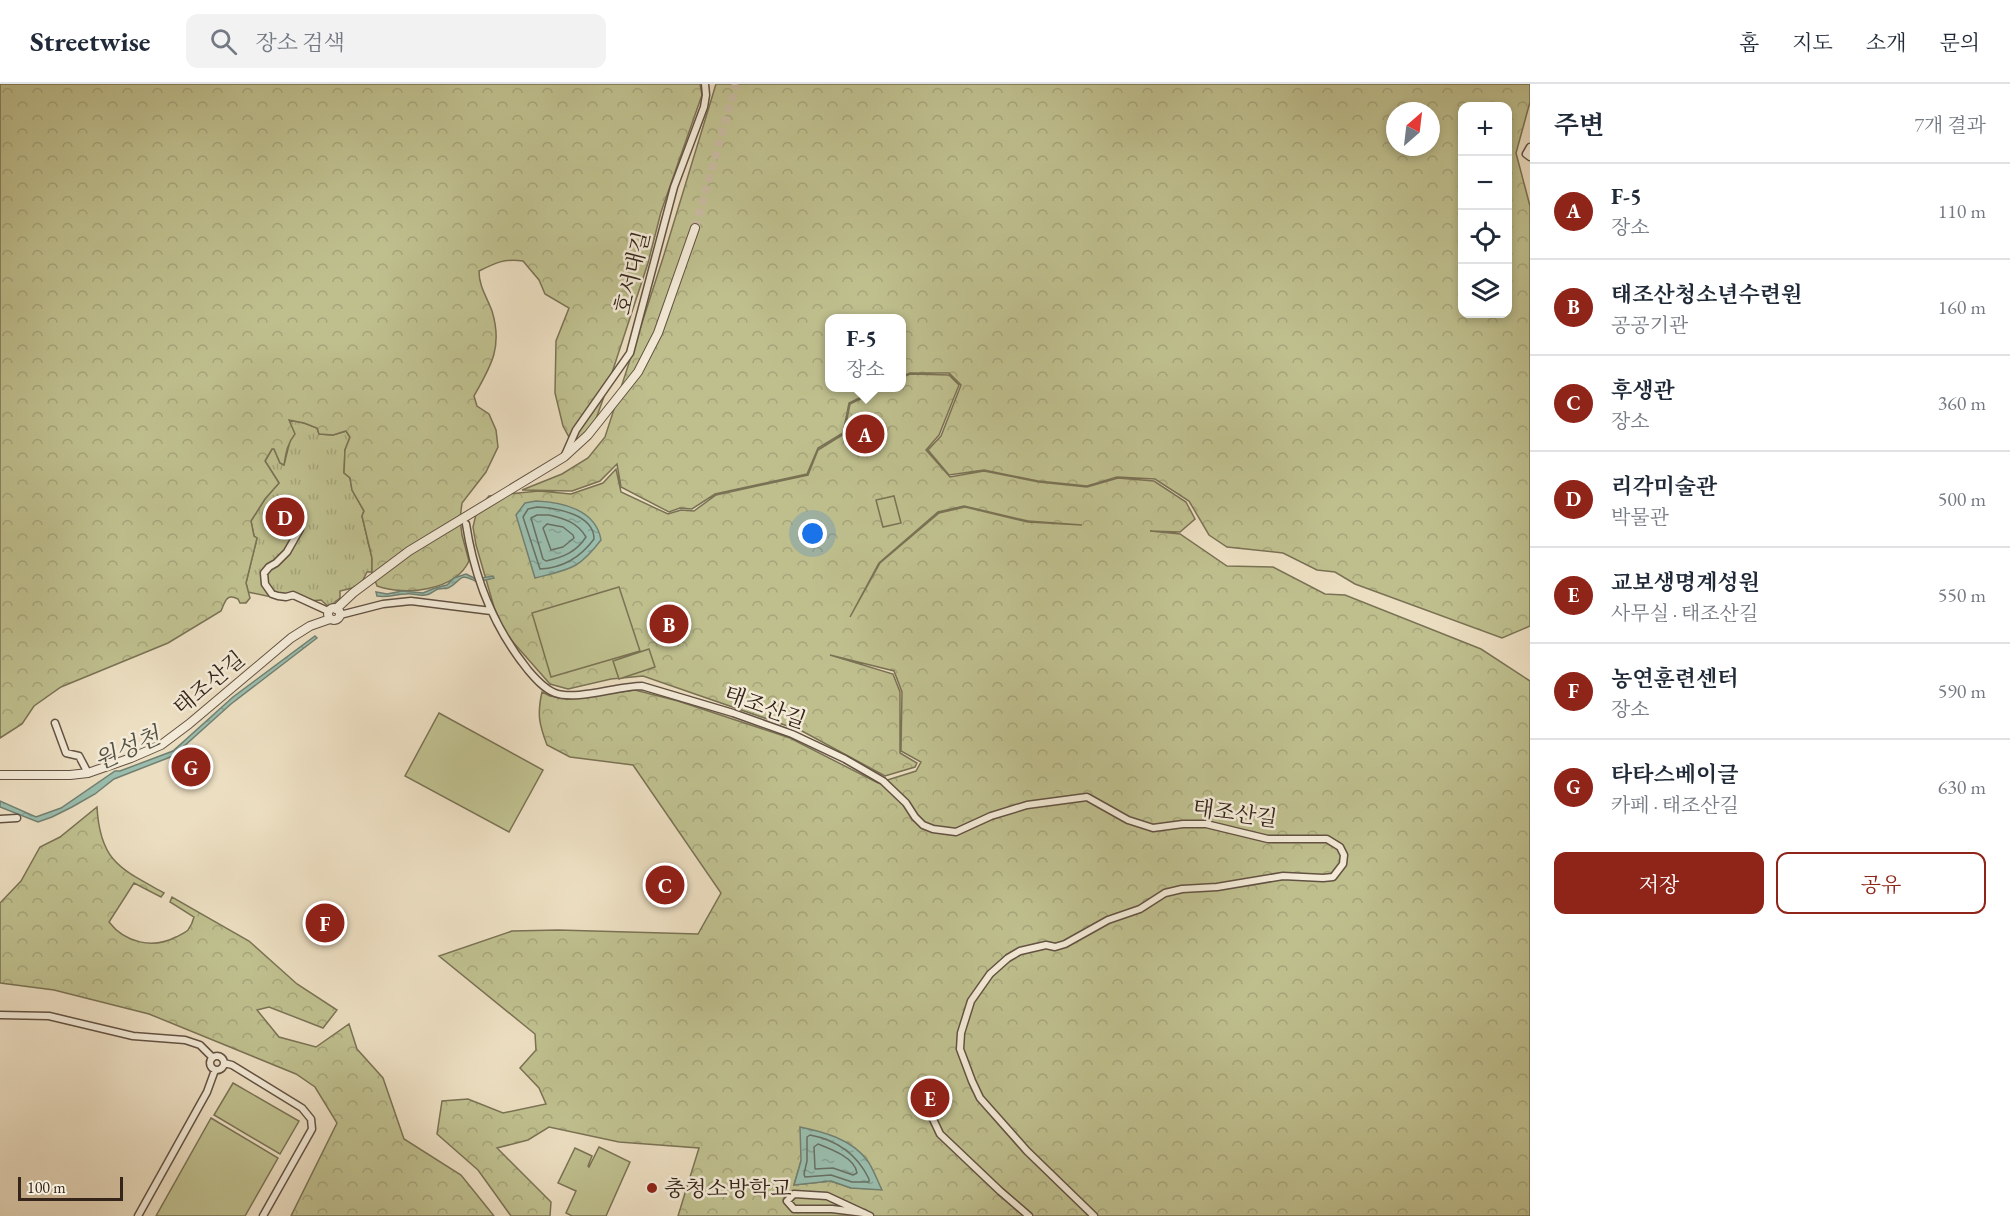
<!DOCTYPE html>
<html lang="ko">
<meta charset="utf-8">
<style>
body{margin:0;font-family:"EB Garamond","Noto Serif KR",serif;background:#f2f2f3;color:#1f2937}
.controls{position:absolute;right:18px;top:18px;display:grid;overflow:hidden;border-radius:12px;box-shadow:0 3px 9px #0003}
.controls button{width:54px;height:54px;display:grid;place-items:center;padding:0;border:0;border-bottom:2px solid #e0e1e3;background:#fff;color:#1f2937;font:30px sans-serif}
.compass{position:absolute;left:1386px;top:18px;width:54px;height:54px;border-radius:50%;background:#fff;box-shadow:0 3px 9px #0003;rotate:28deg}
.scale{position:absolute;left:18px;bottom:15px;width:105px;box-sizing:border-box;padding-left:6px;border:3px solid #352419;border-top:0;font-size:16px;line-height:21px;white-space:nowrap;color:#352419;-webkit-text-stroke:4px #f3ead7;paint-order:stroke}
.you{position:absolute;left:813px;top:450px;width:21px;height:21px;margin:-15px;border:4px solid #fff;border-radius:50%;background:#1a73e8;box-shadow:0 0 0 9px #1a73e833}
.badge{display:grid;place-items:center;width:39px;height:39px;border-radius:50%;background:#8f2418;color:#fff;font-size:20px;font-weight:700}
.pin{position:absolute;translate:-50% -50%;border:3px solid #fff;box-shadow:0 2px 6px #0006}
.popup{position:absolute;left:825px;top:230px;width:81px;height:78px;box-sizing:border-box;display:grid;place-content:center;border-radius:12px;background:#fff;filter:drop-shadow(0 2px 4px #0005);font-size:20px;white-space:nowrap;color:#747a83}
.popup b{font-size:22px;color:#1f2937}
.popup::after{content:'';position:absolute;left:50%;top:100%;margin-left:-12px;border:12px solid transparent;border-top-color:#fff}
.list{margin:0;padding:0;list-style:none}
h2{display:flex;justify-content:space-between;align-items:center;height:78px;margin:0;padding:0 24px;font-size:26px}
h2 small{font-size:20px;font-weight:400;color:#747a83}
.list li{display:grid;grid-template-columns:39px 1fr auto;gap:18px;align-items:center;box-sizing:border-box;height:96px;padding:0 24px;border-top:2px solid #e0e1e3}
.list b{display:block;font-size:22px;white-space:nowrap}
.list p{margin:0;font-size:20px;white-space:nowrap;color:#747a83}
.list em{font-size:20px;font-style:normal;color:#747a83}
.actions{display:flex;gap:12px;padding:18px 24px}
.actions a{flex:1;padding:14px 0;border:2px solid #8f2418;border-radius:12px;text-align:center;font-size:21px;color:#8f2418}
.actions .main{background:#8f2418;color:#fff}
.icon{flex:none;width:33px;height:33px;fill:none;stroke:currentColor;stroke-width:2;stroke-linecap:round;stroke-linejoin:round}
.map{position:relative;flex:none;width:1530px;height:1132px;overflow:hidden}
header{display:flex;align-items:center;gap:36px;box-sizing:border-box;height:84px;padding:0 30px;background:#fff;border-bottom:2px solid #e0e1e3}
header strong{font-size:28px}
nav{display:flex;gap:33px;margin-inline-start:auto;font-size:21px}
.search{width:420px;height:54px;background:#f2f2f3;display:flex;align-items:center;gap:15px;box-sizing:border-box;padding:0 21px;border-radius:12px;color:#747a83;font-size:22px}
main{display:flex}
aside{flex:1;background:#fff}
.map>svg:first-child{display:block}
.grass{fill:url(#grass-tufts);stroke:#7a7254;stroke-width:1.5}
.forest{fill:url(#forest-crowns);stroke:#7a7254;stroke-width:1.5;fill-rule:evenodd}
.pitch{fill:#bfbf8e;stroke:#7a7254;stroke-width:1.5}
.water{fill:url(#water-ripples);stroke:#728072;stroke-width:1.5}
.lines{fill:none;stroke-linecap:round;stroke-linejoin:round}
.shore{stroke:#687063;stroke-width:1.5}
.tertiary-tunnel{stroke:#c7b99f;stroke-width:8;stroke-dasharray:8 4;stroke-linecap:butt}
.minor-casing{stroke:#635243;stroke-width:9}
.tertiary-casing{stroke:#635243;stroke-width:10}
.minor{stroke:#f3ead7;stroke-width:6}
.tertiary{stroke:#f3ead7;stroke-width:8}
.poi-dot{fill:#8f2418;stroke:#f3ead7;stroke-width:2}
.labels{text-anchor:middle;dominant-baseline:central;stroke-width:5;stroke-linejoin:round;paint-order:stroke}
.street-label{font-size:22px;fill:#352419;stroke:#f3ead7}
.poi-label{font-size:22px;fill:#352419;stroke:#f3ead7;text-anchor:start}
.water-label{font-size:24px;font-style:italic;fill:#535245;stroke:#f3ead7}
</style>
<header>
<strong>Streetwise</strong>
<div class="search"><svg class="icon" aria-label="search" viewBox="0 0 24 24"><circle cx="10" cy="10" r="6"/><path d="M15 15l6 6"/></svg>장소 검색</div>
<nav><a>홈</a><a>지도</a><a>소개</a><a>문의</a></nav>
</header>
<main>
<div class="map">
<svg width="1530" height="1132" viewBox="0 0 1530 1132">
<defs>
<pattern id="grass-tufts" width="24" height="20" patternUnits="userSpaceOnUse" patternTransform="scale(1.5)"><rect width="24" height="20" fill="#bfbf8e"/><path d="M3 7l-1-3M5 7V3M7 7l1-3M15 17l-1-3M17 17v-4M19 17l1-3" fill="none" stroke="#a5a47a"/></pattern>
<pattern id="forest-crowns" width="20" height="18" patternUnits="userSpaceOnUse" patternTransform="scale(1.5)"><rect width="20" height="18" fill="#bfbf8e"/><path d="M2 6a3 3 0 1 1 6 0M12 15a3 3 0 1 1 6 0" fill="none" stroke="#a5a47a"/></pattern>
<pattern id="water-ripples" width="26" height="14" patternUnits="userSpaceOnUse" patternTransform="scale(1.5)"><rect width="26" height="14" fill="#9abdad"/><path d="M2 4q2-2 4 0t4 0M15 11q2-2 4 0t4 0" fill="none" stroke="#85a294"/></pattern>
</defs>
<rect width="100%" height="100%" fill="#ecdec1"/>
<filter id="stains"><feTurbulence type="fractalNoise" baseFrequency=".00333" numOctaves="4"/><feColorMatrix values="0 0 0 0 .2 0 0 0 0 .09 0 0 0 0 .02 0 0 0 .5 -.17"/></filter>
<radialGradient id="worn" r=".72"><stop offset=".6" stop-color="#630" stop-opacity="0"/><stop offset="1" stop-color="#630" stop-opacity=".3"/></radialGradient>
<!-- grass -->
<path class="grass" d="M289,336l15,3 13,5 2,6 14,1 13,-4 4,6 -5,13 -1,23 6,5 2,12 12,21 -2,5 10,42v14h-5l-7,14 -20,5v7l-11,9 -8,-7 -12,1 -15,-3 -13,1 -33,-7 -2,-9 11,-45 -3,-2 -3,-15 14,-22 14,-16 -14,-22 7,-12h2l6,14 4,2 6,-24z"/>
<!-- forest -->
<path class="forest" d="M0,0h700l2,11 -41,117 -13,51 -42,128 -14,39 -10,11 -13,-4 -6,-11 -8,-33 1,-52 13,-33 -24,-14 -6,-14 -16,-19c-18,-3 -28,2 -44,10 0,16 8,26 13,40 11,36 -1,55 -18,85l3,10 12,8 7,16 2,17 -12,25 -24,31 -2,16 2,16 7,26c-14,30 -64,35 -92,25l-5,-14v-14l-10,-42 2,-5 -12,-21 -2,-12 -6,-5 1,-23 5,-13 -4,-6 -13,4 -14,-1 -2,-6 -13,-5 -15,-3 6,14c-8,10 -9,19 -11,31l-4,-2 -6,-14h-2l-7,12 14,22 -14,16 -14,22 3,15 3,2 -11,45 4,15 -4,5h-6l-2,-4c-12,-6 -13,3 -17,12l-53,32 -107,44 -27,19 -12,18 -22,14z
M716,0h814v18l-14,51 14,53v420l-28,12 -147,-54 -20,-12 -18,-2 -34,-17 -56,-6 -18,-12 -20,-34 -34,-22 -38,-2 -30,9 -49,-5 -54,-11 -35,5 -21,-25 13,-14 20,-51 -12,-12h-39l-9,4v-59h-72v70h51l-31,15 -6,30 -25,15 -11,26 -92,20 -23,15 -12,-1 -11,4 -48,-25 -4,-23 -17,17 -28,10 -50,-1 40,-16 26,-16 17,-21 58,-179zM1462,22h46v208h-46zM1395,27h36v36h-36z
M910,290l39,1 10,10 -20,50 -13,15 24,27 34,-6 55,11 48,5 31,-9 36,3 32,21 9,17 -15,13 -30,-1 30,3 47,32 46,1 52,27 20,1 136,54 49,32v535h-852l21,-68 -80,-6 -70,-15 -21,13 -31,8 54,54 -1,14h-39l-33,-46 -41,-36 5,-33 26,-2 35,14 43,-9 -7,-16 -19,-20 16,-18 -1,-16 -96,-78 73,-25 46,-1 140,4 23,-41 -88,-128 -63,-8 -23,-12c-8,-21 -10,-31 -5,-53l8,4 20,3 65,-9 43,11 112,37 88,45 38,-12 5,-9 -20,-11 1,-59 -8,-21 -64,-16 63,19 7,18v61l17,10 -2,4 -30,9 -83,-45 -159,-55 -32,3 -43,10 -18,-5 -45,-51 -11,-26 -18,-62 -3,-18 4,-17 12,-14 50,-5 32,3 32,-11 13,-14 5,23 47,22 13,-4 13,1 22,-16 92,-20 10,-25 26,-16 6,-30 32,-16h19v-10zM964,422l64,15 54,4 -54,-3 -63,-15 -26,6 -59,50 -30,54 29,-54 59,-51zM848,1059l18,17 15,29 -30,-1 -20,-7 -37,4 7,-24z
M97,723c3,55 24,62 67,86l-3,4 -27,-14 -25,39c16,21 44,27 67,15 4,-2 9,-4 12,-7 3,-4 5,-9 6,-13l-24,-15 2,-5 77,44 48,43 40,26 -14,18 -54,-21 -12,3 22,27 37,10 33,-23 8,25 26,29 21,61 57,36 33,41h-203l46,-93 -22,-36 -19,-13 -147,-60 -95,-24 -54,-7v-80l21,-22 19,-34 20,-10z"/>
<!-- pitch -->
<path class="pitch" d="M894,412l7,27 -18,4 -7,-27z
M619,503l21,64 -89,26 -19,-64z
M649,565l6,18 -36,12 -6,-18z
M439,629l104,57 -34,62 -104,-56z
M233,999l66,38 -19,33 -66,-39z
M211,1034l67,40 -33,58h-89z
M599,1063l31,15 -24,54h-34l-6,-3 10,-22 -18,-8 17,-35 17,8 -4,10 1,1z"/>
<!-- water -->
<path class="water" d="M536,417c27,1 60,9 65,39 -23,30 -31,29 -66,38l-19,-63 9,-12z
M466,490l10,5 17,-3 1,2 -17,4c-20,-11 -15,0 -29,6 -3,1 -7,0 -10,1 -5,2 -8,6 -13,6 -6,1 -13,-2 -19,-1 -10,0 -18,4 -29,2l-1,-4 11,2 15,-3 21,2 12,-5 12,-3 7,-7z
M315,552l2,2 -86,66 -58,52 -59,23 -19,15 -23,13 -20,10 -14,5 -38,-15v-6l36,16 25,-9 54,-37h5l53,-20 60,-54z
M800,1043c24,5 51,12 67,33 6,8 10,20 15,30l-31,-2 -20,-7 -37,4 7,-24z"/>
<g class="lines">
<!-- shore -->
<path class="shore" d="M537,423c19,1 57,7 57,32 -14,19 -31,29 -54,30l-17,-52 5,-8z
M549,431c16,4 28,7 37,22 -10,15 -22,20 -40,24l-3,-2 -12,-41 6,-3z
M547,440l16,3 10,8 1,3 -11,9 -12,3 -8,-22z
M810,1051c27,5 47,19 59,44v3h-17l-21,-7 -26,2 -1,-3 3,-13v-24z
M818,1060c13,5 37,14 39,29l-4,2 -20,-7 -18,1 -1,-22z"/>
<!-- tertiary-tunnel -->
<path class="tertiary-tunnel" d="M695,144l41,-144"/>
<defs>
<path id="minor" d="M1530,63l-4,7 4,3
M565,371l11,-25 54,-77 44,-166 30,-80 2,-12 -1,-11
M466,440c8,52 28,104 62,146 7,8 16,19 27,23 21,8 62,-7 87,-7l91,27 59,21 53,25 38,22 23,22 9,14 8,8 10,4 23,3 35,-16 36,-11 60,-8 41,23 25,8 30,-4h23l62,15h59l13,8 4,8 -1,9 -10,13 -10,1 -40,-2 -66,11 -35,2 -17,4 -25,16 -32,11 -43,24 -10,3 -9,-2 -26,6 -12,7 -18,16 -19,27 -10,32 -1,16 12,32 8,17 47,53 67,65
M300,445l-13,23 -11,11 -7,4 -5,6 1,11 7,10 6,2 8,1 7,-2 35,16
M340,531l43,-11 28,-3 80,10
M55,639l11,30 13,3 9,17
M0,735l17,-1
M0,931l49,1 84,20 52,4 15,5 12,12
M210 979a7 7 0 1 1 14 0a7 7 0 1 1-14 0Z
M224,979l8,2 70,43 9,11 1,10 -49,87
M932,1033l8,17 60,57 29,25
M864,1129l-32,-4h-38l-7,-8 7,-7 33,2 43,20
M138,1132l69,-124 8,-22"/>
<path id="tertiary" d="M328 530a6 6 0 1 1 12 0a6 6 0 1 1-12 0Z
M336,525l17,-16 56,-42 155,-94 24,-22 50,-63 20,-39 37,-105
M0,691h70l18,-2 43,-15 30,-13 28,-21 102,-86 19,-12 20,-7"/>
</defs>
<!-- minor casing -->
<use href="#minor" class="minor-casing"/>
<!-- tertiary casing -->
<use href="#tertiary" class="tertiary-casing"/>
<!-- minor -->
<use href="#minor" class="minor"/>
<!-- tertiary -->
<use href="#tertiary" class="tertiary"/>
</g>
<!-- markers -->
<circle class="poi-dot" cx="652" cy="1104" r="6"/>
<g class="labels">
<!-- street labels -->
<g class="street-label">
<text transform="translate(632 189) rotate(-76)">호서대길</text>
<text transform="translate(209 599) rotate(-40)">태조산길</text>
<text transform="translate(765 623) rotate(20)">태조산길</text>
<text transform="translate(1235 729) rotate(8)">태조산길</text>
</g>
<!-- poi labels -->
<g class="poi-label">
<text x="664" y="1104">충청소방학교</text>
</g>
<!-- water labels -->
<g class="water-label">
<text transform="translate(127 664) rotate(-24)">원성천</text>
</g>
</g>
<rect width="100%" height="100%" filter="url(#stains)"/>
<rect width="100%" height="100%" fill="url(#worn)"/>
</svg>
<div class="controls">
<button>+</button>
<button>−</button>
<button><svg class="icon" aria-label="locate" viewBox="0 0 24 24"><circle cx="12" cy="12" r="6"/><path d="M12 2v4M12 18v4M2 12h4M18 12h4"/></svg></button>
<button><svg class="icon" aria-label="layers" viewBox="0 0 24 24"><path d="M12 4l9 5-9 5-9-5zM3 14l9 5 9-5"/></svg></button>
</div>
<svg class="compass" viewBox="-18 -18 36 36"><path d="M0-13l5 13h-10z" fill="#e53935"/><path d="M0 13l5-13h-10z" fill="#747a83"/></svg>
<div class="scale">100 m</div>
<div class="you"></div>
<div class="pin badge" style="left:865px;top:350px">A</div>
<div class="popup"><b>F-5</b>장소</div>
<div class="pin badge" style="left:669px;top:540px">B</div>
<div class="pin badge" style="left:665px;top:801px">C</div>
<div class="pin badge" style="left:285px;top:433px">D</div>
<div class="pin badge" style="left:930px;top:1014px">E</div>
<div class="pin badge" style="left:325px;top:839px">F</div>
<div class="pin badge" style="left:191px;top:683px">G</div>
</div>
<aside>
<h2>주변<small>7개 결과</small></h2>
<ul class="list">
<li><span class="badge">A</span><div><b>F-5</b><p>장소</p></div><em>110 m</em></li>
<li><span class="badge">B</span><div><b>태조산청소년수련원</b><p>공공기관</p></div><em>160 m</em></li>
<li><span class="badge">C</span><div><b>후생관</b><p>장소</p></div><em>360 m</em></li>
<li><span class="badge">D</span><div><b>리각미술관</b><p>박물관</p></div><em>500 m</em></li>
<li><span class="badge">E</span><div><b>교보생명계성원</b><p>사무실 · 태조산길</p></div><em>550 m</em></li>
<li><span class="badge">F</span><div><b>농연훈련센터</b><p>장소</p></div><em>590 m</em></li>
<li><span class="badge">G</span><div><b>타타스베이글</b><p>카페 · 태조산길</p></div><em>630 m</em></li>
</ul>
<div class="actions"><a class="main">저장</a><a>공유</a></div>
</aside>
</main>
